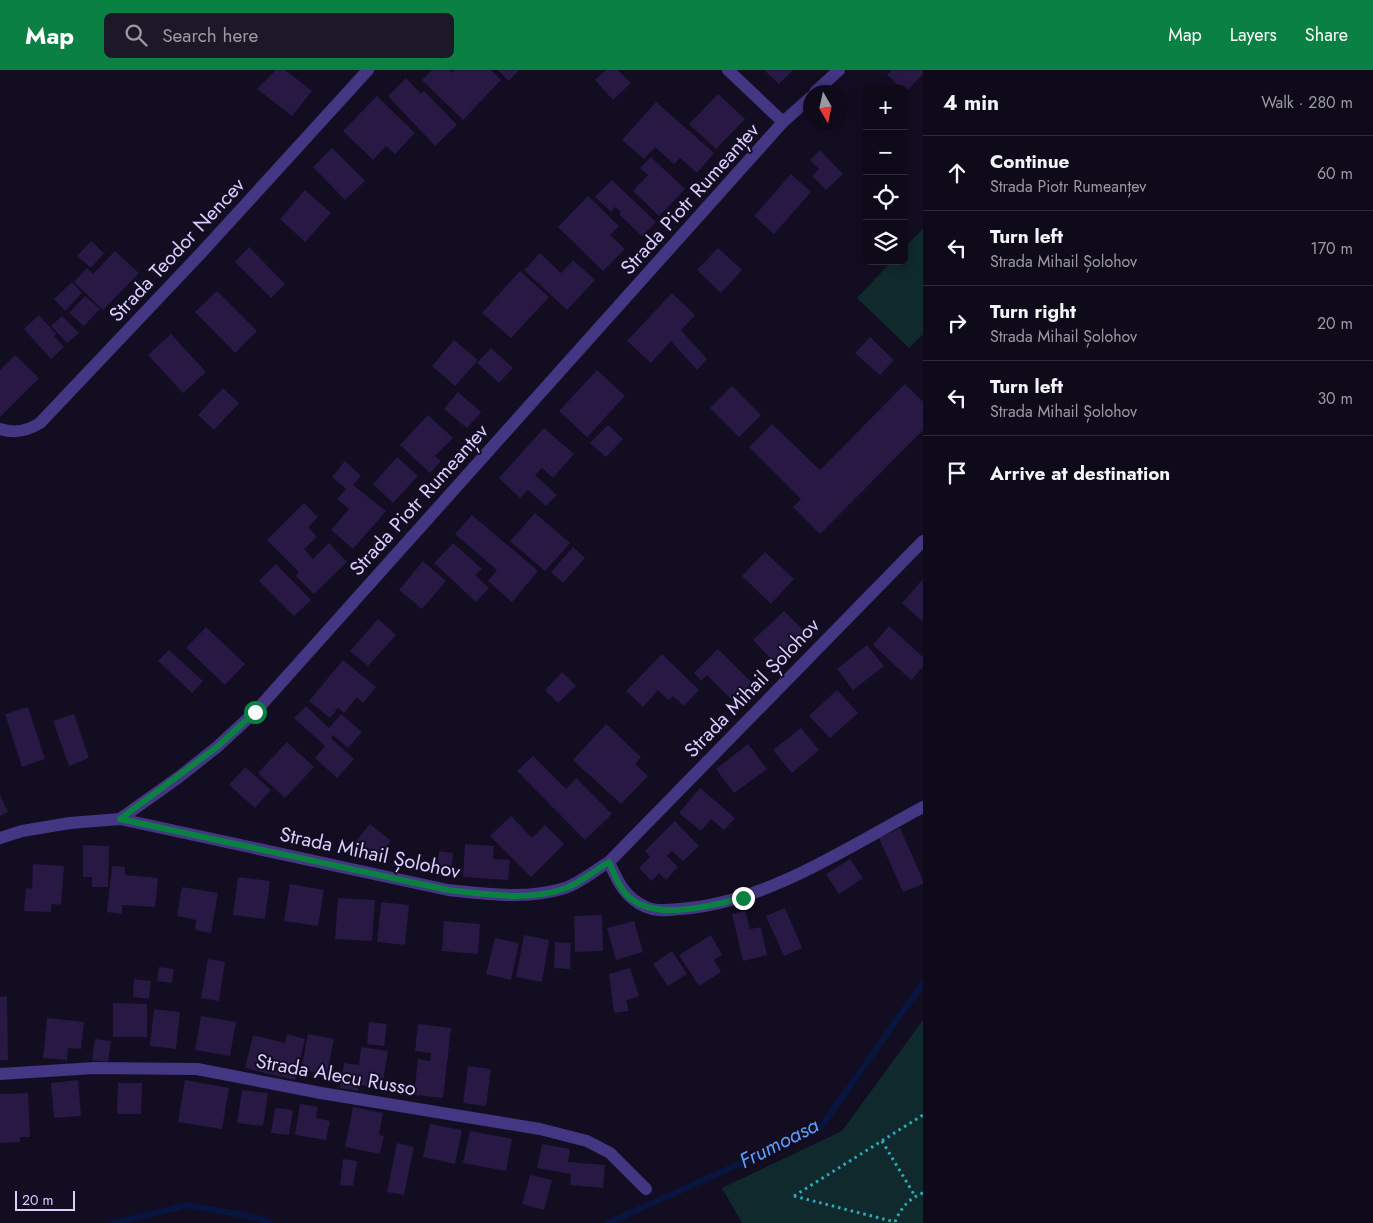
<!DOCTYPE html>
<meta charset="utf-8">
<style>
body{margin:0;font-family:Jost,sans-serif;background:#1c1827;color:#f1f3f6}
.controls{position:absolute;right:15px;top:15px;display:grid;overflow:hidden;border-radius:8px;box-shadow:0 2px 12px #0003}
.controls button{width:45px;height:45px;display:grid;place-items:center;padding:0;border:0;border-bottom:1px solid #2e2b39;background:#0e0a1a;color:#f1f3f6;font:25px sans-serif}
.compass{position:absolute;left:803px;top:15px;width:45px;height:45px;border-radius:50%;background:#0e0a1a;box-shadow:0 2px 12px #0003;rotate:171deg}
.scale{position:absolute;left:15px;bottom:12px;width:60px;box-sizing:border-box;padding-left:5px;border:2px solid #daceff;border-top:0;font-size:14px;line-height:18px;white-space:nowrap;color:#daceff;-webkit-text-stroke:4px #130d22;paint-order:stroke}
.stop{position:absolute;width:15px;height:15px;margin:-11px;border:4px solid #0b8043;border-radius:50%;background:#fff}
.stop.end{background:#0b8043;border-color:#fff;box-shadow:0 1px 5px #0008}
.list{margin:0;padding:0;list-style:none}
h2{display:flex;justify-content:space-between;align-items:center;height:65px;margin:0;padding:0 20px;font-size:21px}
h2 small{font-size:16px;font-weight:400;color:#9b9aa2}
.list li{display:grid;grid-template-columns:32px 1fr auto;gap:15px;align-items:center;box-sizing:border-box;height:75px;padding:0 20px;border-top:1px solid #2e2b39}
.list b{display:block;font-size:19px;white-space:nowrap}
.list p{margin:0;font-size:16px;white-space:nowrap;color:#9b9aa2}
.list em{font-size:16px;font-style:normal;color:#9b9aa2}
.icon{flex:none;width:28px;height:28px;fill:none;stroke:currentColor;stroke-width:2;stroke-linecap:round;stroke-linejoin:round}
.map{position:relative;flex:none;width:923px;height:1153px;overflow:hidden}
header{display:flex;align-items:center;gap:30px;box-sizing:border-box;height:70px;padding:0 25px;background:#0b8043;color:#fff}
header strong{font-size:24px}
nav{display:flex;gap:28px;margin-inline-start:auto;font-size:18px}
.search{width:350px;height:45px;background:#1c1827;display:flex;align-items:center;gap:12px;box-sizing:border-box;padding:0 18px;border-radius:8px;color:#9b9aa2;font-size:19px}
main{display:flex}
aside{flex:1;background:#0e0a1a}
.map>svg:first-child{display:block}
.green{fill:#10292c}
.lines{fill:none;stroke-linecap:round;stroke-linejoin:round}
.stream{stroke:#081540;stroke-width:6}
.building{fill:#271844}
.path{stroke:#2bacb6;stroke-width:3;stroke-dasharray:2.5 4;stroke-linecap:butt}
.minor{stroke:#433682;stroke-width:12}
.route{stroke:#0b8043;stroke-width:6}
.labels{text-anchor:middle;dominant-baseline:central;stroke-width:4;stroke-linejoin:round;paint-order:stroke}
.street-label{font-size:20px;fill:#daceff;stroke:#130d22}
.water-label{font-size:21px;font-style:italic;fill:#5c9eff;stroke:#130d22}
</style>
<header>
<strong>Map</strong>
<div class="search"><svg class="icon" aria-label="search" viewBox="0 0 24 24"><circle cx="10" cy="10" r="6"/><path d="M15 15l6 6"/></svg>Search here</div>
<nav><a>Map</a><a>Layers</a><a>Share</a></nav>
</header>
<main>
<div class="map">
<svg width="923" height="1153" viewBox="0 0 923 1153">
<rect width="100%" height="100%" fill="#130d22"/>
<!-- green -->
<path class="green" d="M923,159v105l-14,14 -52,-50 35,-37h12v-13z
M923,950v203h-181l-20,-35 120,-57z"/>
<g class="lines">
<!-- stream -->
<path class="stream" d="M113,1153l75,-18 69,13 14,5
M608,1153l213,-96 102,-144"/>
</g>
<!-- building -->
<path class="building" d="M276,0h9l27,21 -20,25 -35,-27z
M432,0h17l3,3 3,-3h36l10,10 -38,40 -41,-40z
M498,0h21l-10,11z
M606,0h12l13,13 -18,17 -18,-20z
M764,0h29l-14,14z
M892,0h31v4l-17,18 -19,-17z
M406,8l15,16 3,-3 33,34 -22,21 -47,-50z
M718,24l27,25 -29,30 -27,-25z
M377,26l38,37 -20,21 -9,-8 -13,14 -30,-29z
M656,32l58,51 -17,20 -17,-15 -6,6 -19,-17 -11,12 -22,-19z
M332,78l33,33 -20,19 -32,-33z
M820,80l23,24 -17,16 -14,-14 7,-7 -9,-9z
M651,87l34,32 -26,27 -26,-25 15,-16 -8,-7z
M791,104l20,18 -37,42 -20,-18z
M612,110l44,42 -14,14 -23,-22 2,-2 -6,-5 -4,5 -16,-15z
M305,120l26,23 -26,29 -25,-23z
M588,126l31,30 -9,9 15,14 -22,22 -45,-44z
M91,171l13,12 -13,15 -14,-12z
M249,177l36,37 -14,14 -36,-36z
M718,178l24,22 -21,23 -24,-23z
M115,181l24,22 -36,37 -29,-28 13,-14 6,6z
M540,183l21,20 12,-13 22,20 -28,30 -43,-40z
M520,201l29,26 -38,41 -29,-25z
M72,212l10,11 -17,18 -11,-12z
M217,221l40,40 -22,22 -40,-41z
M672,223l23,22 -14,15 26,29 -10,11 -26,-29 -20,22 -24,-22z
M85,226l15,13 -16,17 -15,-13z
M39,245l17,19 -2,2 10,11 -13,12 -27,-30z
M62,246l17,17 -12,10 -16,-17z
M171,264l35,38 -23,21 -35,-38z
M870,267l24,23 -14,15 -25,-22z
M454,270l24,20 -23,26 -23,-20z
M491,278l22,20 -14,15 -22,-20z
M15,285l24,23 -39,39v-47z
M597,300l28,26 -38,41 -28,-26z
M905,314l18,18v28l-103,104 -27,-27 8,-8 -52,-52 23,-23 48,46z
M732,316l29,29 -22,22 -29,-29z
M223,318l16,15 -25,27 -16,-15z
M458,322l23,20 -14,16 -23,-19z
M428,345l25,23 -18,18 6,5 -11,12 -30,-28z
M608,355l15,14 -17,18 -16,-14z
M544,358l30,26 -21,24 -11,-10 -7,7 22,20 -11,11 -18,-16 -8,8 -21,-20z
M397,387l21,19 -25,27 -20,-19z
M345,391l16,15 -8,9 33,26 -33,38 -22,-19 18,-21 -12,-10 9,-10 -14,-12z
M304,433l14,14 -10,10 9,10 -13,12 9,10 16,-16 18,19 -33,32 -18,-18 3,-4 -32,-32z
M535,443l35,30 -25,28 -35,-30z
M472,445l66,56 -26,31 -24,-21 9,-11 -42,-36z
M453,473l29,26 -7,6 14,13 -13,14 -42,-39z
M573,477l12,11 -22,25 -12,-11z
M765,482l29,27 -23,25 -29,-28z
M423,491l23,20 -24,28 -23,-19z
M276,494l35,36 -17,16 -35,-35z
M923,509v43l-21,-19z
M784,541l22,22 -31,30 -22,-23z
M378,549l18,16 -28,31 -18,-15z
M889,556l34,31v10l-12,13 -38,-35z
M206,557l39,37 -20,21 -39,-37z
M867,575l17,21 -31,24 -16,-21z
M718,579l37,37 -18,19 -30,-30 -6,6 -7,-8z
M169,580l34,31 -11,12 -34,-32z
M662,584l37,36 -15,16 -11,-10 -5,4 -10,-10 -15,17 -17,-16z
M343,590l33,27 -13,16 -6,-6 -13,16 -6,-5 -8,10 -21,-17z
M562,602l14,14 -18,17 -13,-13z
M837,620l21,23 -28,25 -21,-22z
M306,636l23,22 12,-14 21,18 -14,16 -15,-13 -2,3 23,21 -17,19 -22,-20 10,-12 -31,-28z
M28,637l17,52 -23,8 -17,-53z
M74,644l15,44 -20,8 -16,-45z
M606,654l35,33 -6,7 13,12 -27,28 -48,-44z
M801,658l18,22 -27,23 -19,-23z
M287,672l27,25 -29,31 -27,-25z
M748,674l19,25 -33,24 -18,-24z
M533,686l33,33 10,-11 36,36 -27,26 -68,-69z
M245,697l26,23 -16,18 -26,-23z
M700,718l35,30 -11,12 -13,-11 -10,12 -22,-18z
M0,725l8,17 -8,4z
M511,746l21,22 13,-13 19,19 -33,33 -41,-41z
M675,751l24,25 -16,15 -11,-10 -5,5 11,11 -12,13 -7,-7 -7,8 -13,-13 11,-11 -5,-6z
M370,754l21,17 -15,18 -21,-17z
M900,758l23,52v4l-20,8 -24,-54z
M465,774l29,2 -1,13 17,1 -2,20 -45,-3z
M83,775l26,1 -1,41h-16v-10h-9z
M439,781l14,2 -2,19 -14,-1z
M850,789l13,19 -24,16 -13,-20z
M33,794l31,2 -3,39 -10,-1v8l-27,-1 2,-23 6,1z
M112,796l13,1v8l33,3 -3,29 -33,-2v9l-15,-2z
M238,807l32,4 -5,38 -32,-4z
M290,814l34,6 -6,36 -34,-5z
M182,817l36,6 -7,40 -16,-3 1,-10 -19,-4z
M338,828l37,2 -3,41 -37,-2z
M381,832l28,3 -4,40 -28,-3z
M785,838l17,40 -18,8 -18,-40z
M745,841l5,18 11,-2 6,28 -24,6 -11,-47z
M602,845l1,36 -28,1 -1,-36z
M444,851l36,3 -2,30 -36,-3z
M634,851l9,31 -27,8 -9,-32z
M524,865l25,5 -7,42 -26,-5z
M711,865l11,20 -8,5 7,12 -22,14 -20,-31z
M495,868l24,5 -8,37 -25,-6z
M555,872l16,1 -1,26 -16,-1z
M672,881l15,23 -19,12 -15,-22z
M208,889l17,3 -6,39 -18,-3z
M159,897l15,2 -2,14 -15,-2z
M630,898l9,28 -13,5 3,10 -15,2 -5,-39z
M134,909l17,2 -2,18 -16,-2z
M7,926l1,64h-8v-63z
M113,933l34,1v33h-34z
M154,939l26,3 -4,37 -26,-3z
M201,946l35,6 -6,34 -35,-6z
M47,948l37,4 -3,27 -13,-1 -1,12 -24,-2z
M369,952l18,2 -3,22 -17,-2z
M418,954l33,4 -8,70 -29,-3 4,-36 12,2 1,-8 -16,-2z
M287,964l18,5 -10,41 -50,-12 8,-33 32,8z
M308,964l26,5 -7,35 -26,-4z
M95,969l16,2 -3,21 -16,-2z
M361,977l27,4 -6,37 -23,-3 -1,6 -18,-3 4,-25 15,2z
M468,996l23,3 -5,37 -23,-3z
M78,1010l3,36 -27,2 -3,-35z
M185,1010l44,8 -7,41 -44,-7z
M118,1013h24l-1,31h-24z
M242,1020l26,3 -5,33 -26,-3z
M28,1023l2,44h-10v5l-20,1v-49z
M300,1034l18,3 -2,11 14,3 -4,19 -31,-5z
M353,1037l30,6 -4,22 5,1 -4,18 -35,-7z
M275,1038l18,2 -4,25 -18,-2z
M430,1054l32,6 -7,34 -32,-7z
M470,1061l42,8 -6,32 -43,-8z
M397,1073l17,4 -10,48 -17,-3z
M542,1074l28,5 -2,13 37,3 -2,23 -33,-3 1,-11 -34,-6z
M343,1089l14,2 -4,25 -13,-1z
M530,1105l22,5 -8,30 -22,-6z"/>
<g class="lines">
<!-- path -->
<path class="path" d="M882,1071l33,55
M794,1126l129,-81
M794,1126l101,26
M895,1152c6,-14 13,-23 28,-29"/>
<!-- minor -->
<path class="minor" d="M728,0l55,52
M815,22l24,-22
M0,359c15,5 27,2 40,-6l162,-171 166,-182
M120,749l328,71c38,4 79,10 117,-2 15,-5 30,-18 44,-26l314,-321
M0,768l22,-7 48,-8 50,-4 59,-42 38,-30 38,-35 528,-590 28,-25
M609,792c9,20 16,36 37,45 10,5 24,3 34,2 86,-6 168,-62 243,-102
M0,1004l94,-6 103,1 124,24 219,36 47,12 23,12 36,36"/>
</g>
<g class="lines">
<!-- route -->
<path class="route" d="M255,642l-38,35 -97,72 328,71c38,4 81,12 118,-2 15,-6 29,-18 43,-26 4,10 9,23 16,31 25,30 85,13 118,5"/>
</g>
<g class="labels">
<!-- street labels -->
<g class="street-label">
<text transform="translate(690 129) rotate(-48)">Strada Piotr Rumeanțev</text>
<text transform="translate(177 180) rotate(-47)">Strada Teodor Nencev</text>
<text transform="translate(419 430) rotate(-48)">Strada Piotr Rumeanțev</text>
<text transform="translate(752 618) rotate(-46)">Strada Mihail Șolohov</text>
<text transform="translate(370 783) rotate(12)">Strada Mihail Șolohov</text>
<text transform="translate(336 1005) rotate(10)">Strada Alecu Russo</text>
</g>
<!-- water labels -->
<g class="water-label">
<text transform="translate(779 1073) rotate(-27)">Frumoasa</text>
</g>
</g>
</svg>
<div class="controls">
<button>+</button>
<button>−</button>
<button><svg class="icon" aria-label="locate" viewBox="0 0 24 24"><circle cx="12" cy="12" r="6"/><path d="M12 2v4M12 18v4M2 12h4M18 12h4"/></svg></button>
<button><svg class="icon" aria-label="layers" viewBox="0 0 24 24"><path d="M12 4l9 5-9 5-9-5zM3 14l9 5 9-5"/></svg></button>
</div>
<svg class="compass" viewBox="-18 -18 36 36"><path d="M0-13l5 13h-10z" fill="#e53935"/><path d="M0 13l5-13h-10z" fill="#9b9aa2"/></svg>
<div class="scale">20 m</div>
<div class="stop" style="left:255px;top:642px"></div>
<div class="stop end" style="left:743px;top:828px"></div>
</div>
<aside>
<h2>4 min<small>Walk · 280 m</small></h2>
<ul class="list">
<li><svg class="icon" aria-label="ahead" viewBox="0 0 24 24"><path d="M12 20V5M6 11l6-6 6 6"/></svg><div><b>Continue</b><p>Strada Piotr Rumeanțev</p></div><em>60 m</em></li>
<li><svg class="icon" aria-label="left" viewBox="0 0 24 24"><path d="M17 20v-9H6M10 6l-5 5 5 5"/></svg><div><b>Turn left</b><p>Strada Mihail Șolohov</p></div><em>170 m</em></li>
<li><svg class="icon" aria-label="right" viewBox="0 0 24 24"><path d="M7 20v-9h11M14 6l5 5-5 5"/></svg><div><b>Turn right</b><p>Strada Mihail Șolohov</p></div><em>20 m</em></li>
<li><svg class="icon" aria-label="left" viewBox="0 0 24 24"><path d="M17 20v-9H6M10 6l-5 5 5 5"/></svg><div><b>Turn left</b><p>Strada Mihail Șolohov</p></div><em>30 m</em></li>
<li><svg class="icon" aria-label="arrive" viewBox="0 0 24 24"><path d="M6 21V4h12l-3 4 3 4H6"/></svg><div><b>Arrive at destination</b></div></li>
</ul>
</aside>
</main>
